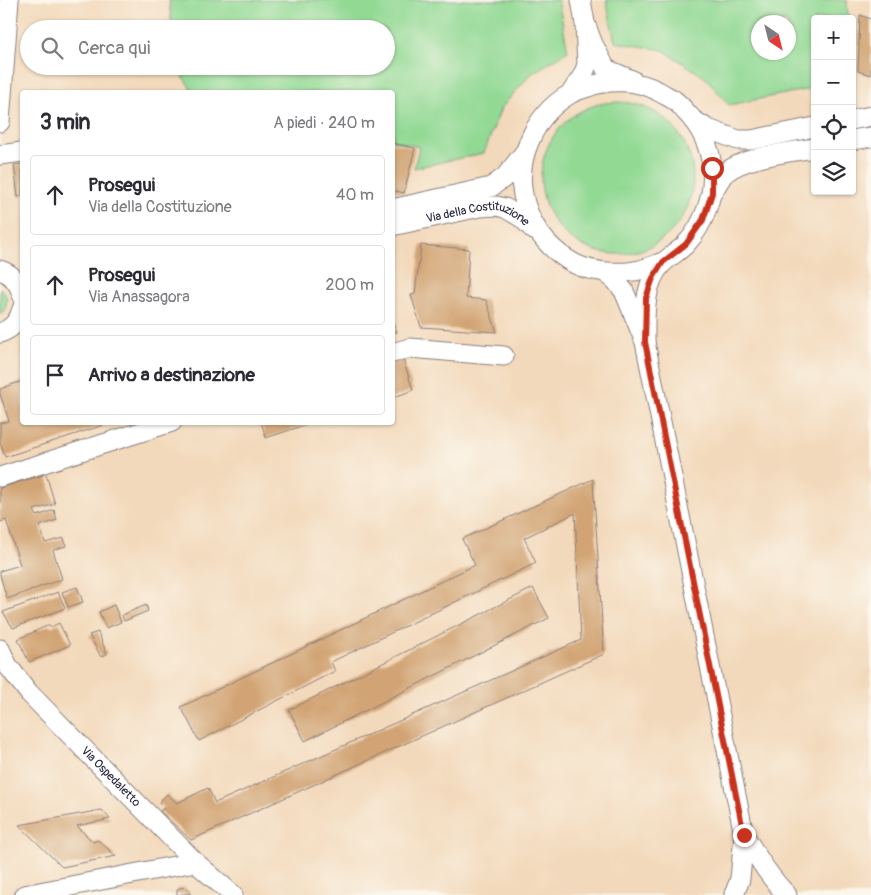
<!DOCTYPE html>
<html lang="it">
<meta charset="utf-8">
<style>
body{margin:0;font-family:Pangolin,sans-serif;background:#f7f7f7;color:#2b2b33}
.controls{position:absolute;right:15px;top:15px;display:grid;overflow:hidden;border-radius:5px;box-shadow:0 1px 4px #0004}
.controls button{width:45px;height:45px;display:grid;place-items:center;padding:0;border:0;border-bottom:1px solid #e1e1e2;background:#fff;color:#2b2b33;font:25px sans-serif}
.compass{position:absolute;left:751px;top:15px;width:45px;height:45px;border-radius:50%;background:#fff;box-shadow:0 1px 4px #0004;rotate:145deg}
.stop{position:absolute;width:15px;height:15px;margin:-11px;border:4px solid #c8321e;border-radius:50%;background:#fff}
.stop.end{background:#c8321e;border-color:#fff;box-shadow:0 1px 5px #0008}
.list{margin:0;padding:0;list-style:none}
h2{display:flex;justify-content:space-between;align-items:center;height:65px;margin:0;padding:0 20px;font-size:21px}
h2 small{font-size:16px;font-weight:400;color:#7c7c81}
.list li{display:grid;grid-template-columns:32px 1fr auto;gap:15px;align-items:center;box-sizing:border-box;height:80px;margin:0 10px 10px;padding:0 10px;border:1px solid #e1e1e2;border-radius:5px}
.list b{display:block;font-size:19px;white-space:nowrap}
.list p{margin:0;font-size:16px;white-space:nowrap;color:#7c7c81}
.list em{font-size:16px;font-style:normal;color:#7c7c81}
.icon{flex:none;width:28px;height:28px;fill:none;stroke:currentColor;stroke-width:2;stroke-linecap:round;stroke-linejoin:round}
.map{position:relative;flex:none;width:871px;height:895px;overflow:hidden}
.search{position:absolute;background:#fff;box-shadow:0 1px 4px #0004;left:20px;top:20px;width:375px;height:55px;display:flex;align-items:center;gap:12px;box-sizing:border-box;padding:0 18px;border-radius:28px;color:#7c7c81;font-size:19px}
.panel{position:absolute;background:#fff;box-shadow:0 1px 4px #0004;left:20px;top:90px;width:375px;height:335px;border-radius:5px}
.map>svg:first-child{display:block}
.green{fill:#92d994;stroke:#5a7e68;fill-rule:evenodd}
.building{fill:#d2a475}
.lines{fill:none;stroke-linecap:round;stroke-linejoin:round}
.street-casing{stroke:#8a7e7b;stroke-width:21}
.street{stroke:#fff;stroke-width:19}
.route{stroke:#c8321e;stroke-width:6}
.labels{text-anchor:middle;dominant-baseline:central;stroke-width:4.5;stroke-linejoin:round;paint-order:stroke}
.street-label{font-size:12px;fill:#22223b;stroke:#fbf7ec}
</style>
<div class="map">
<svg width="871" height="895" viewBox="0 0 871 895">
<rect width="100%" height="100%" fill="#fbf7ec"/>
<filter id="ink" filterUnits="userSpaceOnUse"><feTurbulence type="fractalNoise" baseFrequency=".02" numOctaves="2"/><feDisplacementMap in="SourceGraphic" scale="10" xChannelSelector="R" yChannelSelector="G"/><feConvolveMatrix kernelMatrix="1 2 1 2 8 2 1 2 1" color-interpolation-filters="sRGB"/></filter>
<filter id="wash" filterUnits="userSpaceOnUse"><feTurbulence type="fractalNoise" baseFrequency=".0096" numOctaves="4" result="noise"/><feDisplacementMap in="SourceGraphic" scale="20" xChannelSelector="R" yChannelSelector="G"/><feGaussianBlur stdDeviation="1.12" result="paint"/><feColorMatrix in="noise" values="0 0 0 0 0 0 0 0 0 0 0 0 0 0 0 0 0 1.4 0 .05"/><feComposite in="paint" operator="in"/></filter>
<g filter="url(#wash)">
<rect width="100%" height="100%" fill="#f3d9bb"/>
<!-- green -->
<path class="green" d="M169,0h389l10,51 -37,23 -30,34 -17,45 -70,15 5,-21 -26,-6 -1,-49h-199l-17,-26h210v-37h-214z
M606,0h241l1,19h-33v69l-86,17 -23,-27 -43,-28 -48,-8zM758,22h30v30h-30z
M541 178a76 76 0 1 1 152 0a76 76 0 1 1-152 0Z
M0,288c9,8 9,18 0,27z"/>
<g id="blocks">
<!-- building -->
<path class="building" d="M860,15l11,4v56l-13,-4z
M392,143l23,5 -11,45 -12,-3z
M22,164v32l-4,1 -4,-32z
M421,245l48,4 -3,49 20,2 11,32 -76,-5 -10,-32 4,-1z
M392,320l5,12 -5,1z
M403,359l10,31 -21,8v-35z
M22,381v41l88,1 -105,34 -5,-14v-20l9,-2 -9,-27v-5z
M261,422h43l1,3 -39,13z
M46,474l9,30 -21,6 3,6 17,-6 3,10 -17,6 5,17 19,-5 2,8 -13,4 9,29 -55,20 -7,-24v-4l20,-6 -14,-45 -6,2v-34z
M593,479l11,175 -413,186 -31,-29 5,-3 -6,-6 8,-8 10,9 31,-15 7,15 366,-163 -6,-127 -51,25 12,25 -205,99 4,9 -136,70 -18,-34 294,-142 -13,-26z
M77,587l6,15 -15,5 -6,-15z
M533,588l16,30 -244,123 -16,-31z
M58,592l7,16 -52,20 -10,-16z
M114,605l7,17 -15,6 -7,-16z
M146,605l2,6 -24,10 -2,-6z
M59,623l11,22 -41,17 -11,-23 31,-14 1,2h1z
M98,632l9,22 -6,3 -12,-22z
M102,810l8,9 -33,7 16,16 5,-2 18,16 -54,11 -43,-42z
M184,887l7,6 -14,2v-6z"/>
</g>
</g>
<g filter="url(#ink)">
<use href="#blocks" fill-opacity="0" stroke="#8a7e7b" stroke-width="1"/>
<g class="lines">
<defs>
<g id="street">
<path d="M585,23l8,21 13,25 26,11"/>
<path d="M571,93l12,-18 4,-10 -2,-42 -4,-23"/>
<path d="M852,120l19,-4"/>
<path d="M695,121l13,8 30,11h13l64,-13"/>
<path d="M0,122l9,-122"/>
<path d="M852,140l19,-3"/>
<path d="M0,155l22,-3"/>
<path d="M712,193c4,-6 8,-15 13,-20 18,-16 65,-21 90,-25"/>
<path d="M392,209l99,-22 14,-10 19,-24"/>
<path id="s1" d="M392,226l88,-19 16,-1 9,2 17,10 12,12"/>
<path d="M0,270c13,4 19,13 22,25"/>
<path d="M606,273l9,7 9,11 21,51 99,493 -4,44 -6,16"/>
<path d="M0,333c12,-4 19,-12 22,-24"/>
<path d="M645,342c0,-21 -1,-43 7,-63 9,-20 21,-22 34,-35 18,-19 29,-50 26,-76 -2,-22 -12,-42 -27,-57 -3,-4 -7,-8 -11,-11 -5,-3 -11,-6 -16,-9 -20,-11 -49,-12 -70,-4 -6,2 -13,4 -18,7 -19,11 -33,28 -41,48 -20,47 2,98 46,122 16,8 42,10 59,7 10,-1 20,-6 29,-9"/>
<path d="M392,353l18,-5 94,8"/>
<path d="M0,477l172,-55"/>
<path id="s2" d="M0,649l8,17 21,27 166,169 38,33"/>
<path d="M744,835c13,21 25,42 43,60"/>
<path d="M24,895l171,-33"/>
</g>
</defs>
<!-- street casing -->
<use href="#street" class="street-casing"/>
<!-- street -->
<use href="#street" class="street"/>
</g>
</g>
<g class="lines" filter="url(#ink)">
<!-- route -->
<path class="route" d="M712,168v25l-9,27 -17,24 -23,18 -10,16 -7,20 -1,44 99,493"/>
</g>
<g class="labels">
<!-- street labels -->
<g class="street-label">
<text stroke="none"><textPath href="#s1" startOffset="89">Via della Costituzione</textPath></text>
<text stroke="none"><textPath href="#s2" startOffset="170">Via Ospedaletto</textPath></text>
</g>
</g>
</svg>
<div class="controls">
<button>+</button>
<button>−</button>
<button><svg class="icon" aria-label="locate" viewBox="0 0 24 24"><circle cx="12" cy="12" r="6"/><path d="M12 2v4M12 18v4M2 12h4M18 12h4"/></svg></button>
<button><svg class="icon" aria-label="layers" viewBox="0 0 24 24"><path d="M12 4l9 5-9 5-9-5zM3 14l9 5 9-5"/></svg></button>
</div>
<svg class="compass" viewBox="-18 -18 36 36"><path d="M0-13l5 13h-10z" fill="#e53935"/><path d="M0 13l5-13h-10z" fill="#7c7c81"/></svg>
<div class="stop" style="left:712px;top:168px"></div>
<div class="stop end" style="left:744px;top:835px"></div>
<div class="search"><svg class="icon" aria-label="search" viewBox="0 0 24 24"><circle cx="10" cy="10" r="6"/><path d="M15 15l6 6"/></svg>Cerca qui</div>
<section class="panel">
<h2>3 min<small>A piedi · 240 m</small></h2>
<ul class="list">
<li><svg class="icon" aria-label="ahead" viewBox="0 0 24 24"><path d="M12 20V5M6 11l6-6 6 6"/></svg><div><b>Prosegui</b><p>Via della Costituzione</p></div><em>40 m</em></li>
<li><svg class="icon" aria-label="ahead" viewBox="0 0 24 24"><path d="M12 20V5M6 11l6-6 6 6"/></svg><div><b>Prosegui</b><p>Via Anassagora</p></div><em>200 m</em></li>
<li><svg class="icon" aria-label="arrive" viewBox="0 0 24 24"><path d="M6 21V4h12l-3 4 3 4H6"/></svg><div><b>Arrivo a destinazione</b></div></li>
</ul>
</section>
</div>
